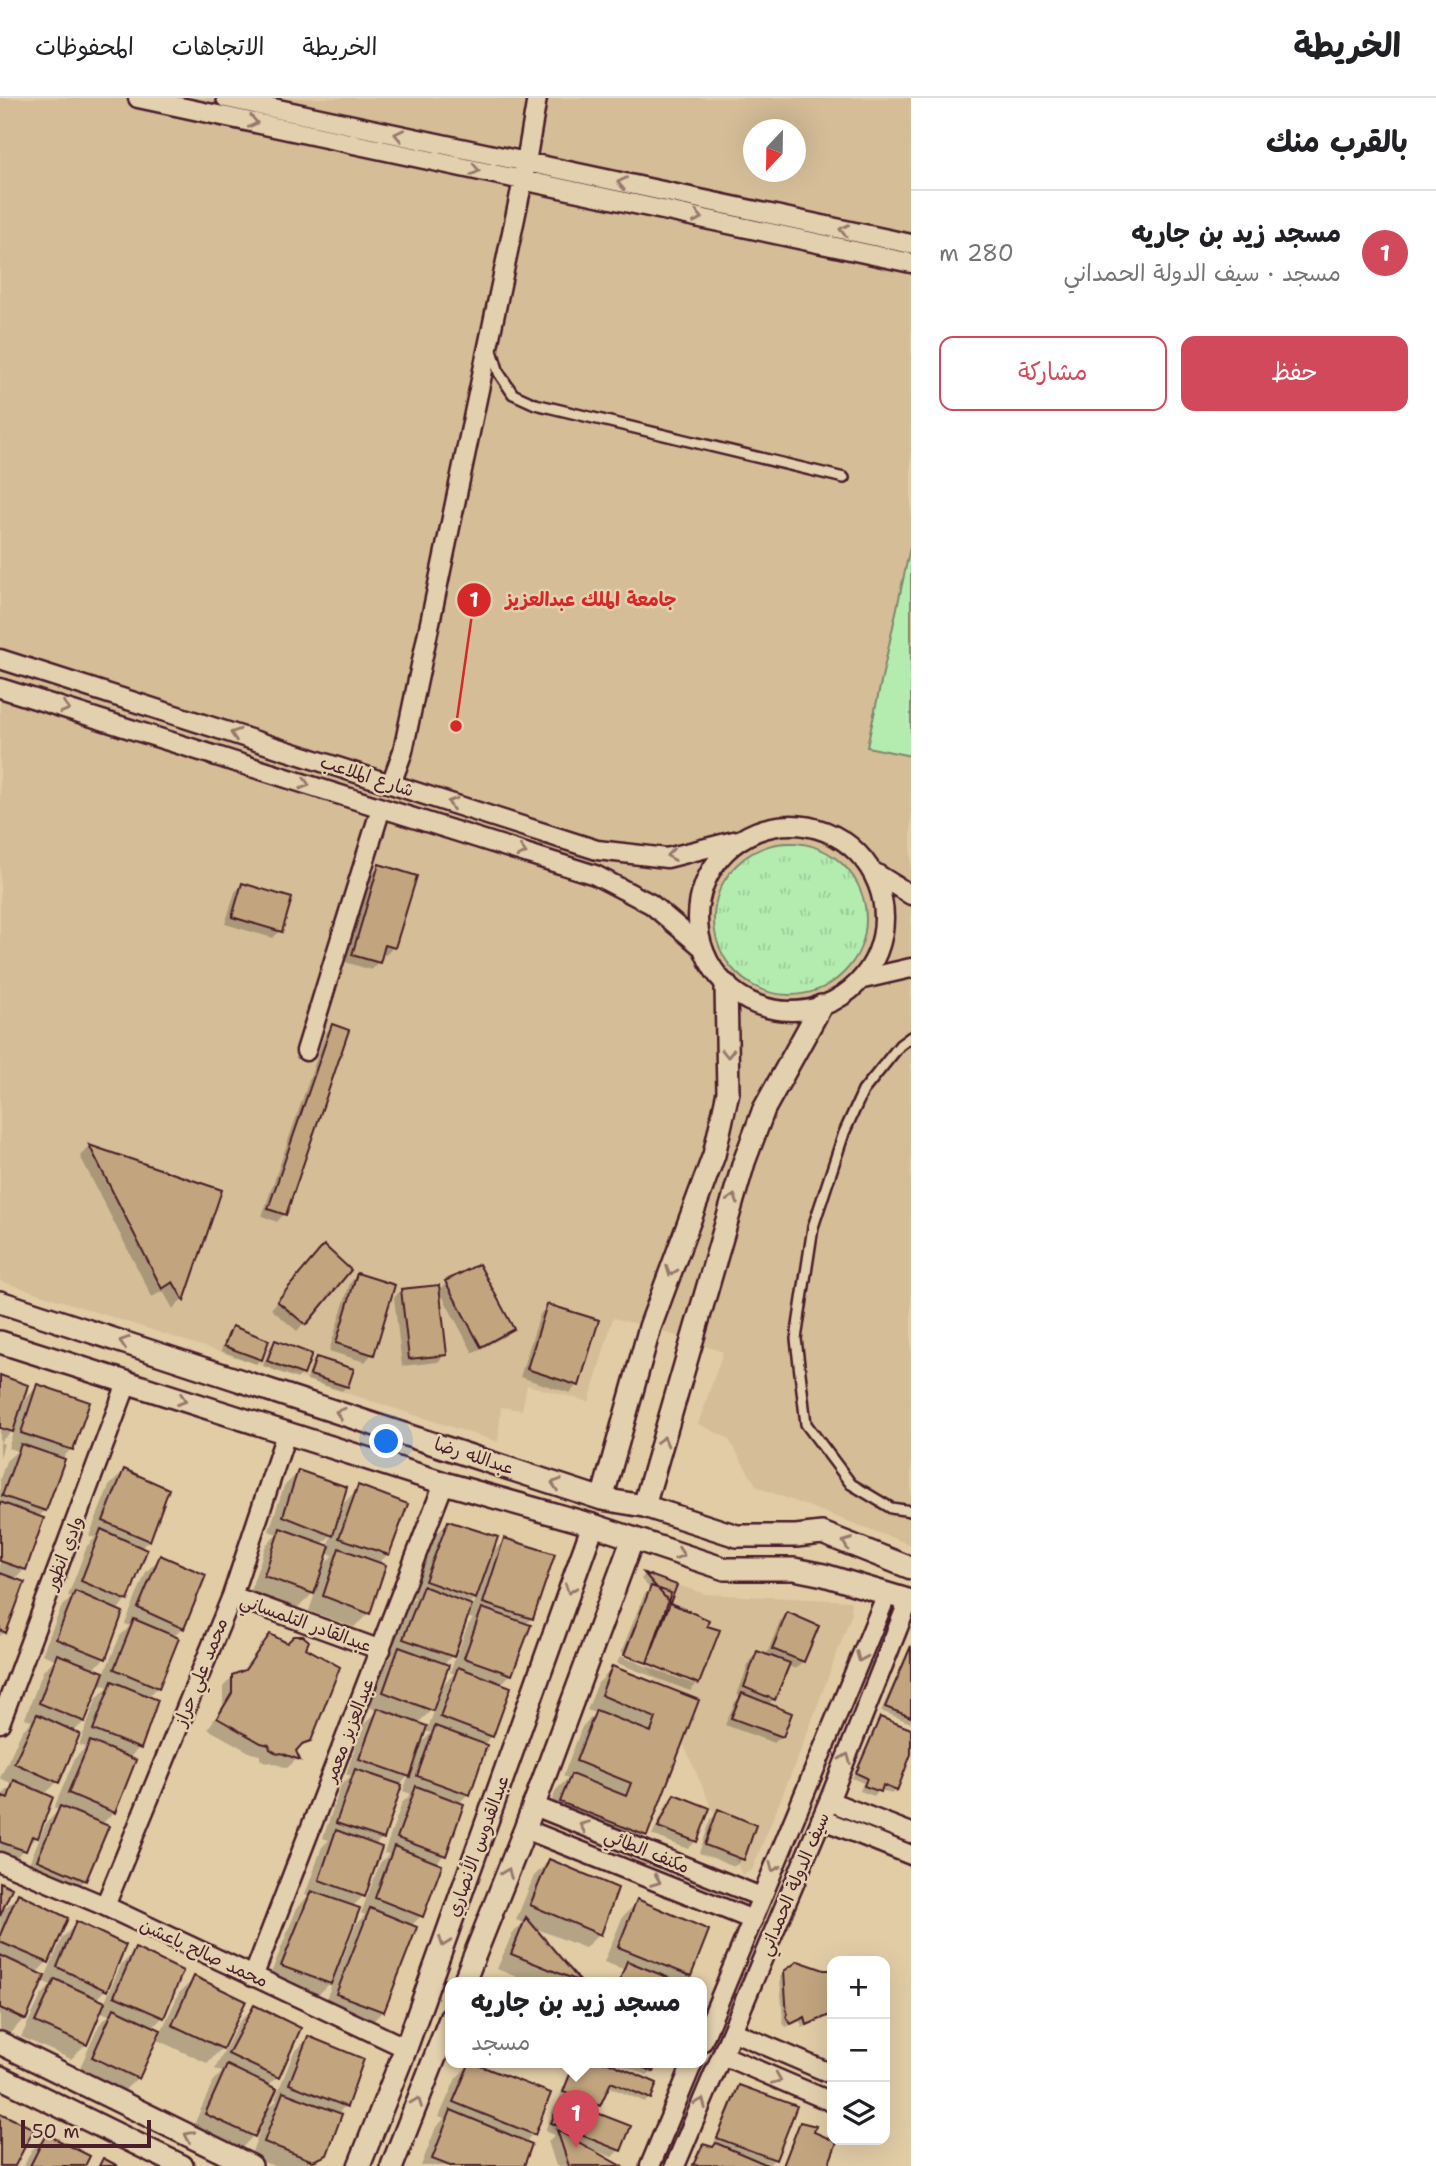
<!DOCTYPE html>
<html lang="ar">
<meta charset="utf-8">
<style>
body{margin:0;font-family:"Shantell Sans","Playpen Sans Arabic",sans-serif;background:#f2f2f2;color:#202124;direction:rtl}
.controls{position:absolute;right:21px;bottom:21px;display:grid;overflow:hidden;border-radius:14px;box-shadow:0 7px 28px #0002}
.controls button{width:63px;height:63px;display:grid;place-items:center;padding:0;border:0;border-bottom:2px solid #e0e0e0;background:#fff;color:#202124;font:35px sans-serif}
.compass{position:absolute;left:743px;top:21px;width:63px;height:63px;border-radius:50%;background:#fff;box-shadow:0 7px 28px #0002;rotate:202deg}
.scale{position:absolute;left:21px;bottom:18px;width:130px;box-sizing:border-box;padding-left:7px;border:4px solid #4a1f2b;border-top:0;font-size:19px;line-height:24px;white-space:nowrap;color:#4a1f2b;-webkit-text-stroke:5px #e3d0ae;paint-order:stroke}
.you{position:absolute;left:387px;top:1344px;width:24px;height:24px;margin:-18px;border:5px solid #fff;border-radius:50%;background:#1a73e8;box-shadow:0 0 0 10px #1a73e833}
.badge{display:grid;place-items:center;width:46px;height:46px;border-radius:50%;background:#d1495b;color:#fff;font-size:23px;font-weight:700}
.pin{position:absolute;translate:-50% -58px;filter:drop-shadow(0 2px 4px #0008)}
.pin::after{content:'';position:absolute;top:37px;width:24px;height:21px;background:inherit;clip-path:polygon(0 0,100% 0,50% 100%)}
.popup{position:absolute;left:445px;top:1879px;width:262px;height:91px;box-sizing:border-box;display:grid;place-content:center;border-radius:14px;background:#fff;filter:drop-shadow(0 2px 5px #0005);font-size:23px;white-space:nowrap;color:#757577}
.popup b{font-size:26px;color:#202124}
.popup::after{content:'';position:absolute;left:50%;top:100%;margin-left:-14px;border:14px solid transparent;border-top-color:#fff}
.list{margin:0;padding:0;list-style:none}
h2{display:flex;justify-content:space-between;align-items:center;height:91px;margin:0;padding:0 28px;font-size:30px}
h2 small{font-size:23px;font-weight:400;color:#757577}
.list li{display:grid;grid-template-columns:46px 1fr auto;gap:21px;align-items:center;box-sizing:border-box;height:126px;padding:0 28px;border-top:2px solid #e0e0e0}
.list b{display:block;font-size:26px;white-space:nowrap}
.list p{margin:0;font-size:23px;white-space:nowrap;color:#757577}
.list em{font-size:23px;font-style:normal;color:#757577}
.actions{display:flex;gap:14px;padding:21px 28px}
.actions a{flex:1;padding:16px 0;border:2px solid #d1495b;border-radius:14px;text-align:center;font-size:24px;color:#d1495b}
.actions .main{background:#d1495b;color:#fff}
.icon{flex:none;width:38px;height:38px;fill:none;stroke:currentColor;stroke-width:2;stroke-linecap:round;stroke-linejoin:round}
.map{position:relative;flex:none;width:911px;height:2068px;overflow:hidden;direction:ltr}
header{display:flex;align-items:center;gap:42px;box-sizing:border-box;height:98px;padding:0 35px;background:#fff;border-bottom:2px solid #e0e0e0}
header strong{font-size:33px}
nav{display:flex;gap:38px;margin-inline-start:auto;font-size:24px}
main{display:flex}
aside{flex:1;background:#fff}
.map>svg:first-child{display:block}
.built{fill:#d5bd98;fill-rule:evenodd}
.grass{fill:url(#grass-tufts);stroke:#7f866e;stroke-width:2}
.garden{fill:#b4ecb0;stroke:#7f866e;stroke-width:2}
.shadow{fill:#0003;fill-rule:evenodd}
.building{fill:#c2a57f;stroke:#4a1f2b;stroke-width:2}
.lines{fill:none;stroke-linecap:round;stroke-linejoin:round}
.service-casing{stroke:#4a1f2b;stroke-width:14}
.minor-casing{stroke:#4a1f2b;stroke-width:23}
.tertiary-casing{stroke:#4a1f2b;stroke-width:26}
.service{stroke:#e3d0ae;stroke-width:9}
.minor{stroke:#e3d0ae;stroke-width:18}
.tertiary{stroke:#e3d0ae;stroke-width:21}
.oneway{stroke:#96786c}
.labels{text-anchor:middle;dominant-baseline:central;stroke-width:5;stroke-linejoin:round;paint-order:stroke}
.street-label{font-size:18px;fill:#4a1f2b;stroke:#e3d0ae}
.leader{fill:none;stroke:#d62828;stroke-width:2.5}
.callout-dot{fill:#d62828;stroke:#e3d0ae;stroke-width:2.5}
.mark-label{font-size:21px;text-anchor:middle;font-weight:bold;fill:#fff}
.callout-label{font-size:19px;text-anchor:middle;font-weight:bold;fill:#d62828;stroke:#e3d0ae;stroke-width:5;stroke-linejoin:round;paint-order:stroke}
</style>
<header>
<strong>الخريطة</strong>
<nav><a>الخريطة</a><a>الاتجاهات</a><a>المحفوظات</a></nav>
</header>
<main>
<aside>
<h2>بالقرب منك<small></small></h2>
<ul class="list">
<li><span class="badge">1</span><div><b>مسجد زيد بن جاريه</b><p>مسجد · سيف الدولة الحمداني</p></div><em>280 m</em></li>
</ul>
<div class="actions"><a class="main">حفظ</a><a>مشاركة</a></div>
</aside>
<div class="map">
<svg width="911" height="2068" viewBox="0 0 911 2068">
<defs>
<pattern id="grass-tufts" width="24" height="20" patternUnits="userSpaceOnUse" patternTransform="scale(1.75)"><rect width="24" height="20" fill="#b4ecb0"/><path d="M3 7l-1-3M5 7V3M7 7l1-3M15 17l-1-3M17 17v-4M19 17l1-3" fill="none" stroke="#9cca98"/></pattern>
</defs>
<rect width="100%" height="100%" fill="#e1cca6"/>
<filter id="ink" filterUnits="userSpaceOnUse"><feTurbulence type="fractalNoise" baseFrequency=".0143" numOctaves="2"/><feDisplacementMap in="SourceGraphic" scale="14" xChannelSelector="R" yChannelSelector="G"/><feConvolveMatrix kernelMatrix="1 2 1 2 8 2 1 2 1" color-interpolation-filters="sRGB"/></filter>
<g filter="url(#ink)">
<!-- built -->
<path class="built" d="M0,0h911v1447l-154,-58 -29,-49 -30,-14 25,-72 -73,-25 -37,-9 -24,84 -62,-17 -5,25 -21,-3 -3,35 -498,-161zM754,32h42v42h-42z
M677,1487l28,9 145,7 2,12 -50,134 -50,123 -10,5 -95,-212z"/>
<!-- grass -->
<path class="grass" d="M714 821a76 76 0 1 1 152 0a76 76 0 1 1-152 0Z"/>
<!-- garden -->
<path class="garden" d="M911,445v213l-44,-9z"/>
<!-- shadow -->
<path class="shadow" d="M380,768l13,81 -7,8 -5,-2 -3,9 -7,8 -26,-8 27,-88z
M242,787l38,46 -7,7 -48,-14 10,-32z
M332,928l-48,188 -7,8 -15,-6 63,-182z
M89,1049l130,44 -37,109 -9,9 -10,-18 -11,6 -72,-141z
M317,1157l31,16 -51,60 -26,-22z
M357,1177l15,79 -7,8 -36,-11 21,-68z
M446,1185l66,46 -7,7 -32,17 -34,-63z
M401,1192l44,64 -7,8 -36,4 -8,-68z
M547,1208l30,79 -7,8 -50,-16 20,-63z
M232,1230l28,31 -4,5 -35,-13 6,-18z
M275,1244l27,32 -5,5 -34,-13 7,-19z
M316,1261l31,27 -5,5 -35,-11 5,-17z
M0,1279l20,27 18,-18 33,63 -10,11 -16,50 -7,8 -13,51 -11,11 -9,52 -5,4v-157l6,-18 11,-10 -9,-3 6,-19 -14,13 4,2 -4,13z
M124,1373l25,69 -9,9 -13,51 -11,11 -11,47 -12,11 11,5 16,-38 10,-10 -5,-2 21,-52 15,-15 22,71 -10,9 -15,50 -11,11 -8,50 -11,11 -14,53 -13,13 -16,55 -15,15 -46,-20 22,-52 13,-13 -5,-2 21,-50 11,-11 -7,-2 18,-47 11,-11 -10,-4 -14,39 -11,10 -16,50 -13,13 -8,42 -27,28 -9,-3v-65l13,-13 -13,-6 22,-47 10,-10 -7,-3 18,-47 12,-12 -13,-5 19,-46 11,-11 -4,-1 19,-50 8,-8 -6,-2 20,-50z
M299,1374l41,35 19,-20 29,67 -10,10 -9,49 -15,14 -45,-16 7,-21 -18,18 -48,-17 16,-46 11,-11 -8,-3 15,-45zM332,1436l-5,13 -6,-2zM326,1455l7,2 -12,13z
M448,1425l42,31 15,-14 27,78 -7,7 -14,49 -11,11 -8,51 -9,9 -15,49 -10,10 -14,51 -9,9 -14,52 -10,10 -28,85 -15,15 -46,-17 12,-30 -19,19 -47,-17 29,-73 11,-12 -3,-1 17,-48 7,-7 -6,-2 18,-53 10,-9 -5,-2 17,-49 15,-14 -9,-4 16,-43 8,-9 -3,-1 19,-51 6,-6 -4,-1 22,-59zM476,1499l-3,10 -6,-1zM466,1519l7,2 -5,6 -18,47 4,2 -16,15 5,-24 9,-9zM436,1608l-8,22 -11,-4zM424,1633l7,2 -12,12zM409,1677l-6,16 8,3 -9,9 -18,50 5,1 -9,9 -19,50 4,2 -9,9 -14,36 -3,-2 13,-51 11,-11 11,-50 8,-8 19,-54z
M644,1477l30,11 -12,27 8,-8 34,22 14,4 -22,54v-4l-75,-29 23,-57 6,-6 -9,-10z
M787,1516l16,47 -8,8 -8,-4 -13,34 -7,6 15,31 -8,7 -49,-18 10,-23 6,-6 -4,-1 13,-35 7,-7 9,3 14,-35z
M270,1538l17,9 16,4 6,91 -14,12 2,7 -10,9 -17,-6 -3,1 -7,-4v-4l-9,-2 -43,-24 15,-24v-18l10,-11 8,-3 19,-27z
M911,1546v79l-30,-12z
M620,1558l76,29 -6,6 -73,-28z
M613,1570l84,33 -52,134 -14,15 -85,-33 10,-27 12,-12 -5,-2 19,-49 13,-14 -8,-3 11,-27z
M880,1621l31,12v18l-15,41 -5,4 -11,-5 -6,7 -14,-5 3,-8 -11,-5 24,-54z
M674,1698l22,45 -8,8 -36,-14 15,-32z
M719,1714l23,47 -7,7 -36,-13 12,-34z
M549,1763l50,73 -14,14 -53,-21 47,55h-50l-32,-13 15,-35 11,-11 -7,-3 18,-44z
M18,1797l48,23 -19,44 -11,11 9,5 17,-40 15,-15 28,67 -9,9 8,4 17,-38 14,-14 46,21 -19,46 -10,10 9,4 18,-39 15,-14 28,69 -15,15 -52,-24 -18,39 -15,15 -44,-21 21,-47 10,-10 -10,-4 -13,33 -15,15 -50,-22 20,-41 10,-11 -10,-4 -17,38 -15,15 -9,-4v-117z
M638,1804l52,73 -7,7h-65l5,-13 -19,-7 19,-46z
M832,1873v44l-30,13 -2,-7 -14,6 -3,-4 -3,-46 5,-5z
M254,1909l23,70 -9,9 -5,28 14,-14 -2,-1 19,-47 15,-14 36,68 -8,8 -11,40 -13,12h-39l-24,-9 15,-40 -3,-1 -9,20 -14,15 -47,-22 21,-47 9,-10 -7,-3 24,-47z
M573,1964h31l46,36 -5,4 -38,-16 -9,19 -7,8 28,37 -7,7 -18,-7 -1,2 25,14h-62l-8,-25 7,-6 -10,-4 8,-22 10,-10 -3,-2z
M615,1964h40l-3,9 -5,4z
M471,1965l77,31 -15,40 -9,9 -2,23h-101l15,-39 8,-8 -5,-2 17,-39z
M739,1989l35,72 -4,5 -14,-5 -1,3 10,4h-73l6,-15 5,-5 9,3 5,-5 -3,-1 20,-51z
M801,2026l11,9 14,33h-44l14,-37z
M46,2038l37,30h-59l7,-15z"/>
<!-- building -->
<path class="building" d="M379,766l38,12 -22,72 -10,-3 -5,18 -28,-8z
M242,785l50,15 -10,34 -50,-15z
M332,926l17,6 -63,185 -18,-6z
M89,1047l133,45 -38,111 -11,-19 -11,7z
M324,1147l27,25 -45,55 -29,-24z
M479,1166l35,65 -33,18 -36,-66z
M357,1175l38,12 -21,70 -38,-12z
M439,1187l8,70 -38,4 -8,-70z
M547,1206l52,16 -20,66 -52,-17z
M232,1228l37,14 -7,20 -38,-14z
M275,1242l37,14 -8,21 -37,-14z
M316,1259l38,12 -6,18 -38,-12z
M0,1277l28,10 -15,47 -13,-4z
M37,1286l53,18 -17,48 -52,-17z
M21,1346l44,15 -19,52 -44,-15z
M124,1371l45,20 -19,52 -47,-20z
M298,1372l49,17 -14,49 -50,-20z
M358,1387l50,19 -19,51 -50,-17z
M0,1404l44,16 -18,52 -26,-9z
M448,1423l50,16 -22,62 -51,-18z
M280,1430l50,18 -16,48 -50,-18z
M101,1431l46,21 -19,51 -47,-20z
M504,1440l51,16 -22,65 -50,-16z
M339,1450l47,17 -16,49 -47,-18z
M160,1457l46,20 -22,54 -46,-21z
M0,1475l25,9 -19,51 -6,-3z
M644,1475l33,12 -7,18z
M423,1488l49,19 -18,52 -51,-18z
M651,1488l20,7 -24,70 -23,-8z
M75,1493l48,21 -17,47 -50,-20z
M670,1505l39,17 -2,6 13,4 -21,54 -52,-21z
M482,1510l49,17 -19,50 -48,-17z
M787,1514l32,14 -15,36 -32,-13z
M134,1521l45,19 -20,50 -45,-19z
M270,1536l17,9 7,-7h9l6,5 -3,7 34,19 -29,74 -9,3 -6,7 4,9 -19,-7 -3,1 -8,-5 -1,-4 -8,-2 -44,-25 15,-25v-18l13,-5z
M911,1548v71l-26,-10z
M399,1549l50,18 -16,46 -50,-19z
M757,1553l33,12 -15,37 -31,-13z
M57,1556l47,18 -19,50 -46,-19z
M612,1568l87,34 -52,136 -87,-34 11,-28 55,22 5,-13 -55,-22 20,-51 55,22 5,-14 -55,-23z
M458,1569l53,20 -18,50 -53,-20z
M112,1583l46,19 -17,49 -48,-19z
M742,1595l50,20 -9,24 -52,-19z
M378,1610l49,18 -17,51 -51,-18z
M37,1616l43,20 -21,49 -45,-20z
M880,1619l31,12v25l-14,37 -14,-6 -2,7 -17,-6 3,-8 -11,-5z
M435,1628l52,19 -17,50 -53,-19z
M90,1643l46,19 -21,53 -47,-20z
M355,1671l47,16 -18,54 -48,-16z
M14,1682l39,17 -15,41 -6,-2 -6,15 -26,-9v-39l3,-7 5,2z
M416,1688l48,18 -18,52 -49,-18z
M674,1696l36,14 -13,34 -39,-15z
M60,1708l49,20 -23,55 -49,-21z
M718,1711l38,16 -12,35 -39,-15z
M336,1732l46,17 -17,50 -46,-17z
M394,1748l48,19 -19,52 -48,-19z
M549,1761l69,29 -17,47 -71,-30z
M0,1784l12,6 -12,28z
M311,1793l49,17 -29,76 -50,-18z
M18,1795l50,25 -19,45 -49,-21v-7z
M637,1801l72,31 -18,46 -73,-29z
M370,1810l47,19 -33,85 -48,-18z
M526,1819l55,65 -70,-28z
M76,1823l50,24 -19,46 -50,-24z
M135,1850l48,23 -19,47 -50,-22z
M0,1857l45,21 -19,44 -26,-12z
M627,1863l52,21h-60z
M798,1863l26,9h8v44l-25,11 -2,-8 -14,7 -4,-6 -3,-47z
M194,1878l52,25 -23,48 -51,-24z
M55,1881l50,23 -18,43 -52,-23z
M254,1907l47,23 -22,50 -51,-24z
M114,1910l47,22 -22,49 -47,-22z
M308,1938l56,23 -17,48 -58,-23z
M470,1964l81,31 -16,42 -82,-33z
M575,1964h33l49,21 -6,16 -40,-17 -11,24 -37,-14z
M630,1964h27l-4,10z
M227,1967l50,24 -22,48 -50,-23z
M739,1987l58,21 -21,54 -59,-22z
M283,1994l59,22 -15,41 -14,6 -49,-19z
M561,2001l70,27 -10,25 -70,-28z
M451,2012l81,34 -8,22h-74l-18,-7z
M0,2015l34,16 -19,37h-15z
M800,2024l16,4 -2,6 23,10 -9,24h-45z
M557,2032l64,36h-52z
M46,2036l44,22 -5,10h-55z
M716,2045l54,23 -77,-1 10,-21 10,3z
M103,2060l15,8h-19z"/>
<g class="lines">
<defs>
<path id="service" d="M492,252l7,23 14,21 22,10 309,74
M911,939l-11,8 -37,46 -19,42 -31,94 -17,112 10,85 45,60 40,24 20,3"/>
<path id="minor" d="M138,0l773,165
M226,0l685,146
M0,561l597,191 70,8 71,-18
M0,590l595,187 56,29 52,44
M391,686l12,-33 120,-571 14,-82
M698 820a93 93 0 1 1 186 0a93 93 0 1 1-186 0Z
M872,773l39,24
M863,881l48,-11
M306,953l75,-243
M232,1498l149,54
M0,1625l127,-340
M829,1703l82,32
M532,1707l229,92
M821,1721l90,36
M525,1731l228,91
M0,1764l105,44 301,142
M105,1808l127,-310 54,-162
M253,1879l191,-494
M732,1933l100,43
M702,1944l185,-448
M722,1957l110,47
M650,2068l43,-104
M675,2068l154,-365 80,-201"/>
<path id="tertiary" d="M0,1204l602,197 42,7 93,30h59l26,-3 89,35
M0,1244l444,141 149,42 132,44h69l30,6 87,26
M602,1401l48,-172 64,-172 14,-63 -2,-107
M644,1408l100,-344 20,-53 57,-103
M464,1884l61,-153 108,-291
M0,1945l251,123
M0,1979l182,89
M359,2068l47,-118 187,-523
M392,2068l58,-147"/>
</defs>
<!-- service casing -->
<use href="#service" class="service-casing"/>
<!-- minor casing -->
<use href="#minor" class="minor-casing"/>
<!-- tertiary casing -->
<use href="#tertiary" class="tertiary-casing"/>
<!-- service -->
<use href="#service" class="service"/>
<!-- minor -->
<use href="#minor" class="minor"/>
<!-- tertiary -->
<use href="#tertiary" class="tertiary"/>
</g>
<!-- one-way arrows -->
<defs><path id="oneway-chevron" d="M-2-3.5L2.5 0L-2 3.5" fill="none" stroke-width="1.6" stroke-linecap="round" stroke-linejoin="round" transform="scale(1.75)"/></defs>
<g class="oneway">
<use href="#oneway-chevron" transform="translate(253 24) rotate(12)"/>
<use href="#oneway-chevron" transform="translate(399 37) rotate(-168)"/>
<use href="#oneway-chevron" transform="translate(475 72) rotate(12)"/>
<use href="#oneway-chevron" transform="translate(622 85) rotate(-168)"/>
<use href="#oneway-chevron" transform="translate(698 119) rotate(12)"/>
<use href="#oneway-chevron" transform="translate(844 132) rotate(-168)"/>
<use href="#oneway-chevron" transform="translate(65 610) rotate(17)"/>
<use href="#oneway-chevron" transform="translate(235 636) rotate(-162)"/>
<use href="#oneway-chevron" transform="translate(305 686) rotate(17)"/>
<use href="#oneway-chevron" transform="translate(452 705) rotate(-162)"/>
<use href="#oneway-chevron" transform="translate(522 754) rotate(17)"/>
<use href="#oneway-chevron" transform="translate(671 757) rotate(172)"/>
<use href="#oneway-chevron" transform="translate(728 955) rotate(89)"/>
<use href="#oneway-chevron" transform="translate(733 1101) rotate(-73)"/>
<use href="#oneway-chevron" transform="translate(671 1173) rotate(111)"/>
<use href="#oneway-chevron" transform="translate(124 1244) rotate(-162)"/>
<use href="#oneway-chevron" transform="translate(182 1302) rotate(18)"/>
<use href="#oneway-chevron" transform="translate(340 1315) rotate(-162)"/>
<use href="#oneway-chevron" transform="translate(663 1343) rotate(-74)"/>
<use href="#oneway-chevron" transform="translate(556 1386) rotate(-162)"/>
<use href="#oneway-chevron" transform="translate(847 1445) rotate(-159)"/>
<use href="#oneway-chevron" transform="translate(680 1456) rotate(18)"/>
<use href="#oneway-chevron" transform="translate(570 1491) rotate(110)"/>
<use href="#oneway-chevron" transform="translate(861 1559) rotate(113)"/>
<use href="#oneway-chevron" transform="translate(846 1660) rotate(-68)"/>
<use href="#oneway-chevron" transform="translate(584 1728) rotate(-158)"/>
<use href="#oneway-chevron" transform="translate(774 1769) rotate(113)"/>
<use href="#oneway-chevron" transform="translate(507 1775) rotate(-69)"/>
<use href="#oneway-chevron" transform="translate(656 1783) rotate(22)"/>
<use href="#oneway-chevron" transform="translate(444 1844) rotate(110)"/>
<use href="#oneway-chevron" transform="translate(777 1981) rotate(23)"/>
<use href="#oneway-chevron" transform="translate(417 2004) rotate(-69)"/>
<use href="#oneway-chevron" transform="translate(701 2005) rotate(-67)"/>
<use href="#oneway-chevron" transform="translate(189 2038) rotate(-154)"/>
</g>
</g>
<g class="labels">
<!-- street labels -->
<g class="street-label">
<text transform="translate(367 678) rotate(18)">شارع الملاعب</text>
<text transform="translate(474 1358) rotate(18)">عبدالله رضا</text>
<text transform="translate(64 1455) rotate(-69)">وادي انظور</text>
<text transform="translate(306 1525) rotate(20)">عبدالقادر التلمساني</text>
<text transform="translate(201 1574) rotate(-68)">محمد علي حراز</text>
<text transform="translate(349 1632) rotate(-69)">عبدالعزيز معمر</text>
<text transform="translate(478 1748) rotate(-70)">عبدالقدوس الأنصاري</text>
<text transform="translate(647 1753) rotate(22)">مكنف الطائي</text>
<text transform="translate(794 1786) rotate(-67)">سيف الدولة الحمداني</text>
<text transform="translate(204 1855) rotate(25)">محمد صالح باعشن</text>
</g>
</g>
<!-- callouts -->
<path class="leader" d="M456 628L474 502"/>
<g class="callout-dot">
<circle cx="456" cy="628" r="7"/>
<circle cx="474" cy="502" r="18"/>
</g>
<g class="mark-label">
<text x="474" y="509">1</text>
</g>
<g class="callout-label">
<text x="591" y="508">جامعة الملك عبدالعزيز</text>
</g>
</svg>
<div class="controls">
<button>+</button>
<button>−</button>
<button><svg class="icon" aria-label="layers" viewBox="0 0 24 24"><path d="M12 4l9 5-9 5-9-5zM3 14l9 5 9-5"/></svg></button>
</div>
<svg class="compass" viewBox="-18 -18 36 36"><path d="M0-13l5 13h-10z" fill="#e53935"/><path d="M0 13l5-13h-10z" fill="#757577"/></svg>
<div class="scale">50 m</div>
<div class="you"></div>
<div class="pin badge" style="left:576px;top:2050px">1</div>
<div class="popup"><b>مسجد زيد بن جاريه</b>مسجد</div>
</div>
</main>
